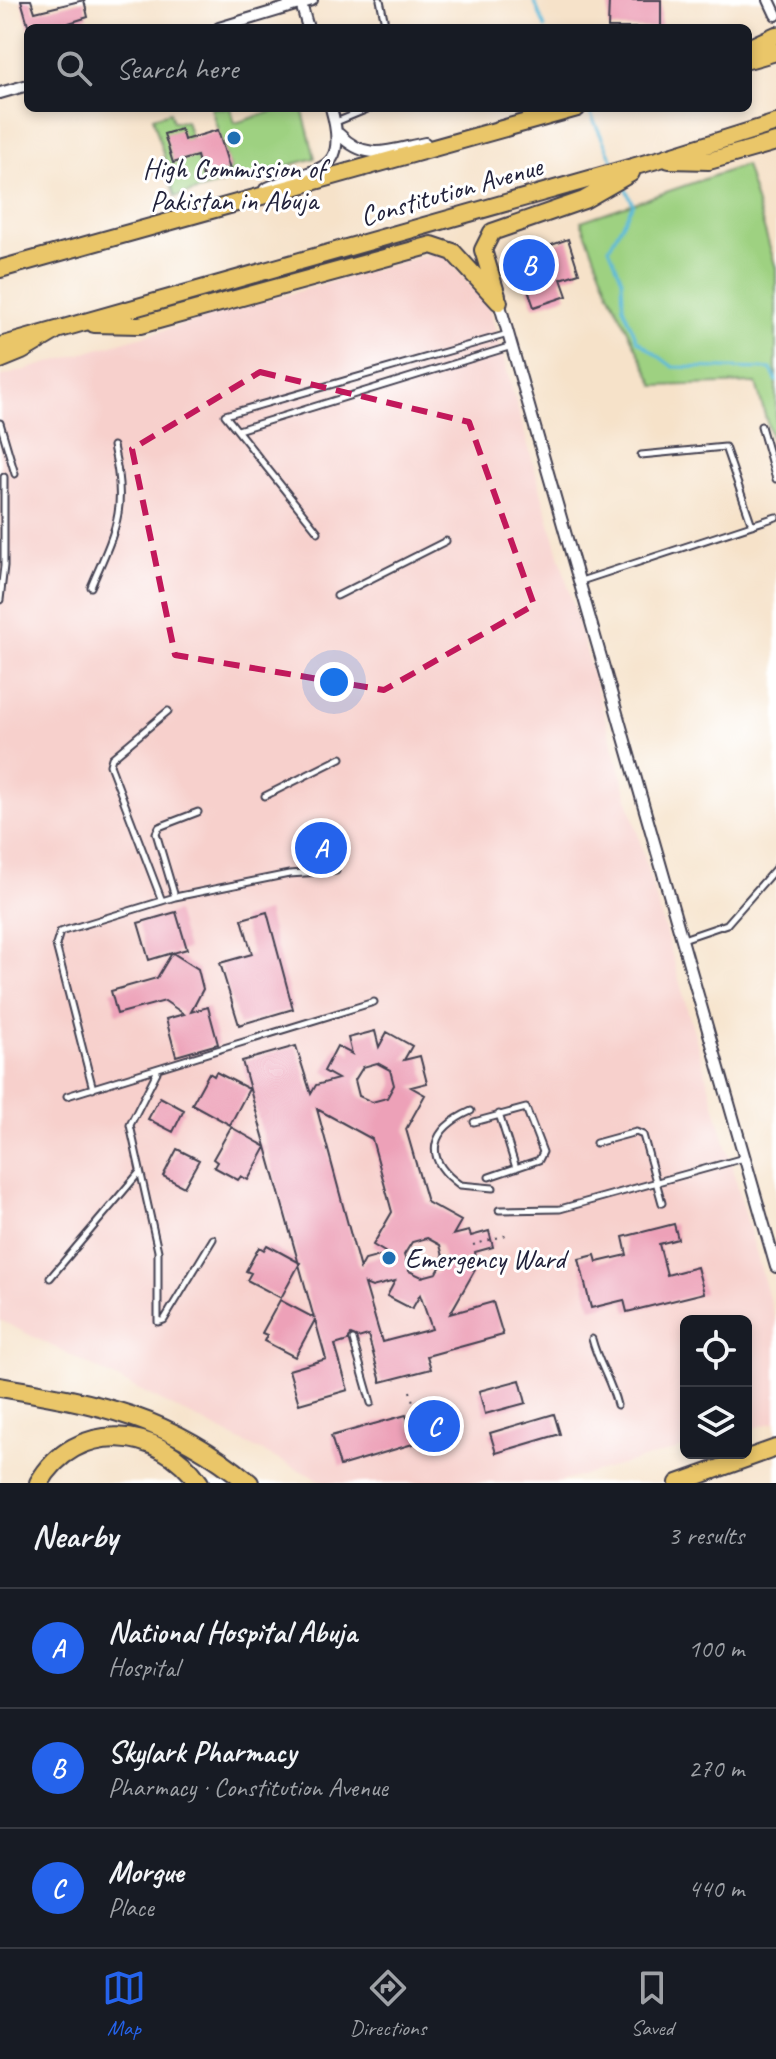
<!DOCTYPE html>
<meta charset="utf-8">
<style>
body{margin:0;font-family:Caveat,sans-serif;background:#242831;color:#f1f3f6}
.controls{position:absolute;right:24px;bottom:24px;display:grid;overflow:hidden;border-radius:12px;box-shadow:0 4px 12px #0003}
.controls button{width:72px;height:72px;display:grid;place-items:center;padding:0;border:0;border-bottom:2px solid #363941;background:#171b24;color:#f1f3f6;font:40px sans-serif}
.you{position:absolute;left:334px;top:682px;width:28px;height:28px;margin:-20px;border:6px solid #fff;border-radius:50%;background:#1a73e8;box-shadow:0 0 0 12px #1a73e833}
.badge{display:grid;place-items:center;width:52px;height:52px;border-radius:50%;background:#2563eb;color:#fff;font-size:26px;font-weight:700}
.pin{position:absolute;translate:-50% -50%;border:4px solid #fff;box-shadow:0 2px 8px #0006}
.list{margin:0;padding:0;list-style:none}
h2{display:flex;justify-content:space-between;align-items:center;height:104px;margin:0;padding:0 32px;font-size:34px}
h2 small{font-size:26px;font-weight:400;color:#9ea1a6}
.list li{display:grid;grid-template-columns:52px 1fr auto;gap:24px;align-items:center;box-sizing:border-box;height:120px;padding:0 32px;border-top:2px solid #363941}
.list b{display:block;font-size:30px;white-space:nowrap}
.list p{margin:0;font-size:26px;white-space:nowrap;color:#9ea1a6}
.list em{font-size:26px;font-style:normal;color:#9ea1a6}
.icon{flex:none;width:44px;height:44px;fill:none;stroke:currentColor;stroke-width:2;stroke-linecap:round;stroke-linejoin:round}
.map{position:relative;flex:none;width:776px;height:1483px;overflow:hidden}
.search{position:absolute;background:#171b24;box-shadow:0 4px 12px #0003;left:24px;right:24px;top:24px;height:88px;display:flex;align-items:center;gap:20px;box-sizing:border-box;padding:0 28px;border-radius:12px;color:#9ea1a6;font-size:30px}
.sheet{height:464px;background:#171b24}
nav{display:flex;justify-content:space-around;align-items:center;box-sizing:border-box;height:112px;border-top:2px solid #363941;background:#171b24;font-size:22px;color:#9ea1a6}
nav a{display:grid;justify-items:center;gap:4px}
nav .on{color:#2563eb}
.map>svg:first-child{display:block}
.built{fill:#f7d0cc}
.green{fill:#9ed181;stroke:#607a5e;stroke-width:2}
.lines{fill:none;stroke-linecap:round;stroke-linejoin:round}
.stream{stroke:#5cbada;stroke-width:3}
.building{fill:#eda1b8;fill-rule:evenodd}
.service-casing{stroke:#423f50;stroke-width:9}
.minor-casing{stroke:#423f50;stroke-width:14}
.primary-casing{stroke:#423f50;stroke-width:20}
.trunk-casing{stroke:#423f50;stroke-width:20}
.motorway-casing{stroke:#423f50;stroke-width:22}
.path{stroke:#423f50;stroke-width:2;stroke-dasharray:2 6;stroke-linecap:butt}
.service{stroke:#fff;stroke-width:5}
.minor{stroke:#fff;stroke-width:10}
.primary{stroke:#eac669;stroke-width:16}
.trunk{stroke:#eac669;stroke-width:16}
.motorway{stroke:#eac669;stroke-width:18}
.marked{fill:none;stroke:#c2185b;stroke-width:6;stroke-dasharray:16 10;stroke-linejoin:round}
.poi-dot{fill:#1f6fb2;stroke:#fff;stroke-width:3}
.labels{text-anchor:middle;dominant-baseline:central;stroke-width:6;stroke-linejoin:round;paint-order:stroke}
.poi-label{font-size:28px;fill:#22223b;stroke:#fff}
.street-label{font-size:28px;fill:#22223b;stroke:#fff}
</style>
<div class="map">
<svg width="776" height="1483" viewBox="0 0 776 1483">
<rect width="100%" height="100%" fill="#fff"/>
<filter id="ink" filterUnits="userSpaceOnUse"><feTurbulence type="fractalNoise" baseFrequency=".0125" numOctaves="2"/><feDisplacementMap in="SourceGraphic" scale="16" xChannelSelector="R" yChannelSelector="G"/><feConvolveMatrix kernelMatrix="1 2 1 2 8 2 1 2 1" color-interpolation-filters="sRGB"/></filter>
<filter id="wash" filterUnits="userSpaceOnUse"><feTurbulence type="fractalNoise" baseFrequency=".006" numOctaves="4" result="noise"/><feDisplacementMap in="SourceGraphic" scale="32" xChannelSelector="R" yChannelSelector="G"/><feGaussianBlur stdDeviation="1.8" result="paint"/><feColorMatrix in="noise" values="0 0 0 0 0 0 0 0 0 0 0 0 0 0 0 0 0 1.4 0 .05"/><feComposite in="paint" operator="in"/></filter>
<g filter="url(#wash)">
<rect width="100%" height="100%" fill="#f6e2c9"/>
<!-- built -->
<path class="built" d="M440,251l49,56 287,1016v99l-30,8v-109h-60v126l-130,36h-231l-325,-163v-943z"/>
<!-- green -->
<path class="green" d="M211,108h19l5,15 40,-12v-3h27l13,50 -140,39 -22,-80 17,-5 3,10 13,-1 17,56 27,-7z
M745,165l31,103v187l-20,-72 -101,3 -46,-94 -28,-71z"/>
<g class="lines">
<!-- stream -->
<path class="stream" d="M534,0l11,28
M588,108l28,60
M624,185l9,19 -24,44 13,31 1,28 14,33 36,27 98,2 5,12"/>
</g>
<g id="blocks">
<!-- building -->
<path class="building" d="M21,0h10l4,12 49,-12 4,17 -19,6 1,5h-41z
M609,0h52v28h-53z
M181,129l3,11 34,-10 12,40 -27,8 -6,-22 -24,7 -9,-29z
M568,239l11,34 -18,6 6,17 -33,11 -12,-35 10,-20z
M176,912l11,37 -14,4 25,16 5,20 -12,23 17,-5 10,37 -42,12 -10,-37 18,-5 -19,-13 -48,13 -6,-23 46,-13 15,-25 -23,7 -11,-37z
M267,912l26,97 -54,16 -19,-62 32,-9 -10,-35z
M375,1031l4,16 8,-15 25,14 -8,14 16,-4 7,27 -16,4 14,8 -19,34 21,73 34,19 -8,14 16,-4 2,5 18,-5 4,16 -18,5 1,6 -16,4 15,8 -25,44 43,-12 10,33 -76,21 4,13 -50,13 -13,-47 -10,3 -7,-3 -3,6 -13,4 13,45 -49,14 -10,-34 37,-11 -11,-39 -20,37 -31,-16 3,-6 -5,-2 18,-33 34,18 -72,-257 54,-15 15,48 5,-9 22,-6 -14,-8 13,-25 15,8 -4,-16zM377,1063l13,7 4,15 -7,13 -15,4 -13,-6 -4,-16 8,-13zM317,1109l55,30 20,73 -19,33 15,9 -23,6 -5,9zM427,1238l13,7 4,15 -7,13 -15,4 -13,-6 -5,-16 8,-13zM395,1281l-8,15 25,13 8,-14 12,34 -50,13 -17,-58 7,3z
M216,1072l33,17 -19,36 -38,-21 17,-31 5,3z
M160,1097l24,13 -11,22 -25,-13z
M231,1127l35,20 -18,33 -7,-4 -3,4 -24,-13 3,-5 -4,-3z
M177,1149l22,11 -15,27 -21,-11z
M674,1224l4,15 -19,5 8,31 30,-8 7,26 -77,19 -3,-12 -33,8 -12,-49 16,-4 2,7 30,-7 -4,-18z
M267,1245l33,18 -19,35 -34,-18 4,-7 -5,-2 13,-24 5,3z
M520,1380l6,23 -41,11 -6,-23z
M441,1406l8,27 -109,33 -9,-30 75,-21 5,14 20,-5 -4,-14z
M554,1414l6,20 -64,19 -6,-20z"/>
</g>
</g>
<g filter="url(#ink)">
<use href="#blocks" fill-opacity="0" stroke="#423f50" stroke-width="2"/>
<g class="lines">
<defs>
<path id="service" d="M380,0l6,28
M336,122l34,-14
M0,423l15,51
M761,426l15,53
M238,430l274,-84
M641,455l84,-8 27,78
M318,532l-93,-117 283,-81
M581,581l195,-64
M91,587c25,-58 37,-77 22,-141
M337,596l109,-55
M0,600l4,-34v-89
M265,796l76,-38
M175,897l-19,-64 3,-6 39,-15
M162,901l-52,-136 2,-7 56,-47
M683,939l44,-15 49,-56
M157,1072l-27,53 28,126v71l6,-2 49,-81
M93,1089l-37,-144 4,-13 115,-35 114,-23 47,-3
M67,1096l307,-94
M471,1111c-40,18 -50,46 -11,74l33,3
M499,1114l17,54
M474,1122l52,-14 17,44 -4,8 -50,17
M596,1143l40,-11 7,3 19,68
M499,1210l61,-1 184,-51
M50,1278l88,-104
M592,1339c6,24 19,41 25,66
M353,1340l18,63"/>
<path id="minor" d="M300,0l8,28
M769,0l7,15
M219,28l93,-28
M0,93l28,-8
M339,134c28,29 50,16 86,9
M265,189c50,-24 86,-11 66,-81
M499,302l277,965"/>
<path id="primary" d="M748,48l28,-13
M748,60l28,-8
M669,160l40,1 67,-19
M0,269l577,-161
M497,296l-14,-46 9,-18 92,-32 47,-27
M94,324l46,1 292,-80 21,7 46,50
M0,346l664,-188 112,-35
M678,1483l98,-35"/>
<path id="trunk" d="M0,360l22,-9 32,-19"/>
<path id="motorway" d="M0,1387c100,17 168,29 249,96
M39,1483c36,-64 121,-58 160,0"/>
</defs>
<!-- service casing -->
<use href="#service" class="service-casing"/>
<!-- minor casing -->
<use href="#minor" class="minor-casing"/>
<!-- primary casing -->
<use href="#primary" class="primary-casing"/>
<!-- trunk casing -->
<use href="#trunk" class="trunk-casing"/>
<!-- motorway casing -->
<use href="#motorway" class="motorway-casing"/>
<!-- path -->
<path class="path" d="M473,1245l33,-10
M410,1391l8,29 11,-3"/>
<!-- service -->
<use href="#service" class="service"/>
<!-- minor -->
<use href="#minor" class="minor"/>
<!-- primary -->
<use href="#primary" class="primary"/>
<!-- trunk -->
<use href="#trunk" class="trunk"/>
<!-- motorway -->
<use href="#motorway" class="motorway"/>
</g>
</g>
<!-- marked area -->
<path class="marked" d="M260,372l209,50 65,183 -150,85 -209,-35 -43,-206z"/>
<!-- markers -->
<g class="poi-dot">
<circle cx="234" cy="138" r="8"/>
<circle cx="389" cy="1258" r="8"/>
</g>
<g class="labels">
<!-- poi labels -->
<g class="poi-label">
<text x="234" y="168">High Commission of<tspan x="234" dy="32">Pakistan in Abuja</tspan></text>
<text x="405" y="1258" text-anchor="start">Emergency Ward</text>
</g>
<!-- street labels -->
<g class="street-label">
<text transform="translate(451 191) rotate(-16)">Constitution Avenue</text>
</g>
</g>
</svg>
<div class="controls">
<button><svg class="icon" aria-label="locate" viewBox="0 0 24 24"><circle cx="12" cy="12" r="6"/><path d="M12 2v4M12 18v4M2 12h4M18 12h4"/></svg></button>
<button><svg class="icon" aria-label="layers" viewBox="0 0 24 24"><path d="M12 4l9 5-9 5-9-5zM3 14l9 5 9-5"/></svg></button>
</div>
<div class="you"></div>
<div class="pin badge" style="left:321px;top:848px">A</div>
<div class="pin badge" style="left:529px;top:265px">B</div>
<div class="pin badge" style="left:434px;top:1426px">C</div>
<div class="search"><svg class="icon" aria-label="search" viewBox="0 0 24 24"><circle cx="10" cy="10" r="6"/><path d="M15 15l6 6"/></svg>Search here</div>
</div>
<section class="sheet">
<h2>Nearby<small>3 results</small></h2>
<ul class="list">
<li><span class="badge">A</span><div><b>National Hospital Abuja</b><p>Hospital</p></div><em>100 m</em></li>
<li><span class="badge">B</span><div><b>Skylark Pharmacy</b><p>Pharmacy · Constitution Avenue</p></div><em>270 m</em></li>
<li><span class="badge">C</span><div><b>Morgue</b><p>Place</p></div><em>440 m</em></li>
</ul>
</section>
<nav>
<a class="on"><svg class="icon" aria-label="map" viewBox="0 0 24 24"><path d="M3 6l6-2 6 2 6-2v14l-6 2-6-2-6 2zM9 4v14M15 6v14"/></svg>Map</a>
<a><svg class="icon" aria-label="directions" viewBox="0 0 24 24"><path d="M12 3l9 9-9 9-9-9zM9 14v-3h6M13 9l2 2-2 2"/></svg>Directions</a>
<a><svg class="icon" aria-label="saved" viewBox="0 0 24 24"><path d="M7 4h10v16l-5-4-5 4z"/></svg>Saved</a>
</nav>
